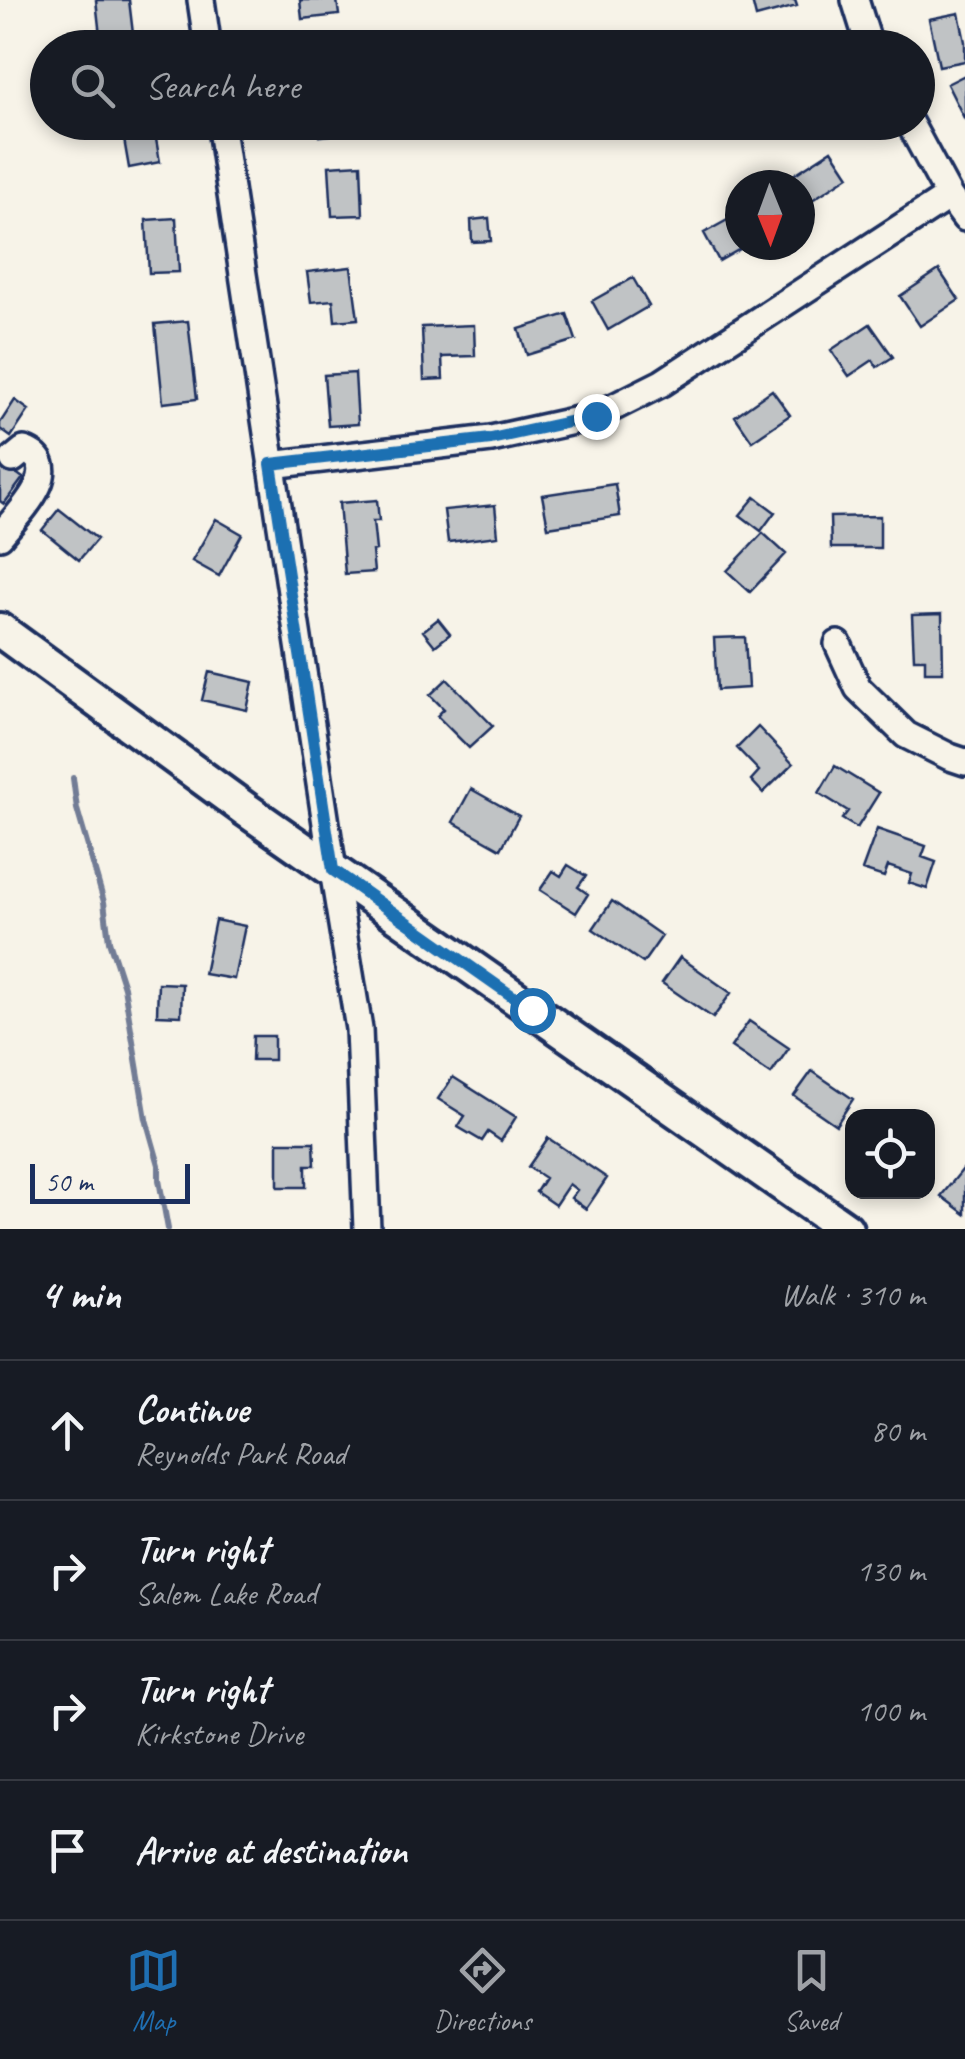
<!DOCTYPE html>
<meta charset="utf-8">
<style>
body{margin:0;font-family:Caveat,sans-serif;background:#20242c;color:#f1f3f6}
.controls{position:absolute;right:30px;bottom:30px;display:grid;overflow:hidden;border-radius:20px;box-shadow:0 5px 15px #0003}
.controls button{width:90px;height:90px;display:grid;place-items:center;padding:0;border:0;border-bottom:2px solid #363941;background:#171b24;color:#f1f3f6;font:50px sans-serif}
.compass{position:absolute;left:725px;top:170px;width:90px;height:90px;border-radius:50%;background:#171b24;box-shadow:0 5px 15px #0003;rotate:179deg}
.scale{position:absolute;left:30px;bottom:25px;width:160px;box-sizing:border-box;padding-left:10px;border:5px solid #1b2f5e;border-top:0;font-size:28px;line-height:35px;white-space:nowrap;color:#1b2f5e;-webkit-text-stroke:8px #f7f3e8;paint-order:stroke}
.stop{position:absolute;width:30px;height:30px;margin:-22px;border:8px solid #1f6fb2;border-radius:50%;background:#fff}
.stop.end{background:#1f6fb2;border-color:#fff;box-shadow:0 2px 10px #0008}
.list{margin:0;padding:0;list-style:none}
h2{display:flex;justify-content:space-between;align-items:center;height:130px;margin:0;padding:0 40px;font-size:42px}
h2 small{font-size:32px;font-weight:400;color:#9ea1a6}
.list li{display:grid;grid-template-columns:65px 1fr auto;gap:30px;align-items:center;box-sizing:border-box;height:140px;padding:0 40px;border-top:2px solid #363941}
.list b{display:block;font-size:38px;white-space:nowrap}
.list p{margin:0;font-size:32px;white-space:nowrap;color:#9ea1a6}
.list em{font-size:32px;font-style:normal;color:#9ea1a6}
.icon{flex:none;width:55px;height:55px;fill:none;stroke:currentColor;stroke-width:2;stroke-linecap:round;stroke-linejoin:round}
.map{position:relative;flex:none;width:965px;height:1229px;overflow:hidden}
.search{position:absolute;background:#171b24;box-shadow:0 5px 15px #0003;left:30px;right:30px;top:30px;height:110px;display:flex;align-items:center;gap:25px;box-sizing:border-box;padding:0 35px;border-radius:55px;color:#9ea1a6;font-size:38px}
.sheet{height:690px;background:#171b24}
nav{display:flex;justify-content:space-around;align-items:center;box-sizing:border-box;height:140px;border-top:2px solid #363941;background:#171b24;font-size:28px;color:#9ea1a6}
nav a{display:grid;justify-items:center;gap:5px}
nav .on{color:#1f6fb2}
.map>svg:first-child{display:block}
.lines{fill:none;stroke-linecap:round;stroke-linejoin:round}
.stream{stroke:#727c95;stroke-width:6}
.building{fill:#c0c3c5;stroke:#1b2f5e;stroke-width:2.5}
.minor-casing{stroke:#1b2f5e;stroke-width:32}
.major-casing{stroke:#1b2f5e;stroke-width:40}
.minor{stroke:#f7f3e8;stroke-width:25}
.major{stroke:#f7f3e8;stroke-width:32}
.route{stroke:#1f6fb2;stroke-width:12}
</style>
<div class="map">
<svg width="965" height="1229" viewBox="0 0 965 1229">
<rect width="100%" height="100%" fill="#f7f3e8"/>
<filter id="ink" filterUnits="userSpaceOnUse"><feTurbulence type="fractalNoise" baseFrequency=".01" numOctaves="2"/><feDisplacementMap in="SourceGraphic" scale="20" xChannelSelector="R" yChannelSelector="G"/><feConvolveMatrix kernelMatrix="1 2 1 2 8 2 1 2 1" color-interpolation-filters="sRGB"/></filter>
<g filter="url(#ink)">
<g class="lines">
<!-- stream -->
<path class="stream" d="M73,778l4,31 27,93 5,39 15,46 22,132 13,46v15l9,49"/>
</g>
<!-- building -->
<path class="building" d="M96,0h33l5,42 -33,3z
M300,0h37l2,15 -37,4z
M758,0h37l2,6 -41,11 -4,-16z
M959,13l6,29v19l-26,5 -10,-47z
M965,75v45l-18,-36z
M121,122h32l7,40 -31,6z
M319,122h29l1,11 -29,3z
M832,150l17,26 -49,32v-23h-22z
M361,164l2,51 -31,1 -3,-50z
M740,213v32h7l-28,16 -15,-28z
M176,218l3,54 -30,1 -3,-53z
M489,218l2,23 -19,1 -1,-22z
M351,267l7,52 -23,2 -2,-21 -22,2 -4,-30z
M939,270l20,30 -39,26 -20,-30z
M633,278l16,28 -41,24 -16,-29z
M567,314l9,26 -49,15 -8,-26z
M188,321l9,78 -34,4 -8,-79z
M870,324l23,33 -16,10 -4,-7 -24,16 -18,-26z
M474,325l1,31 -33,1 1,22 -19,1 -2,-53z
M355,373l3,51 -30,2 -4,-51z
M772,390l18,25 -38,26 -17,-25z
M15,400l14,10 -18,27 -11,-8v-6z
M0,461l23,17 -19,26 -4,-3z
M615,484l5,32 -72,11 -6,-32z
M755,497l20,15 -14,19 -21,-16z
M377,500l2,21h-6l3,29 -4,1 2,21 -29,2 -6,-71z
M495,505l3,31 -50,6 -4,-32z
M59,509l38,30 -18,21 -37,-30z
M880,516v32h-49l-1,-31z
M216,519l26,15 -23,42 -27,-15z
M763,533l23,21 -36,38 -23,-21z
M942,614l1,58h-18v-13h-11l-2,-44z
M438,619l12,15 -15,12 -12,-15z
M745,637l3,51 -31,2 -3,-52z
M209,672l44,10 -6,28 -45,-10z
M447,679l46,47 -24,22 -32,-32 7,-7 -14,-14z
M758,727l35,37 -30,29 -12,-13 8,-9 -22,-23z
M835,766l44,27 -22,35 -15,-9 6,-8 -29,-18z
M471,789l48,27 -18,33 -48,-27z
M877,829l49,17 -4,11 14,5 -9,27 -18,-6 3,-9 -24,-8 -4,11 -22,-7z
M568,865l18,11 -8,11 10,7 -12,19 -36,-23 13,-19 8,5z
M612,901l50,35 -19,27 -50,-34z
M215,920l30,6 -11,53 -30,-5z
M680,957l51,36 -18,25 -51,-35z
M158,983l24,1 -1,32 -24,-1z
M749,1021l40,27 -18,26 -40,-27z
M253,1036h21v24h-22z
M812,1071l41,28 -17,26 -42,-29z
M453,1077l63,40 -15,24 -13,-9 -6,9 -24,-14 7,-11 -27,-17z
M548,1138l59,40 -21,31 -15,-11 6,-8 -8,-6 -14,21 -19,-13 9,-14 -17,-11z
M278,1142h36l1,23h-9v22h-28z
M963,1169l2,1v44l-24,-18z"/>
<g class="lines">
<defs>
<path id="minor" d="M201,0l7,48
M855,0l15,48
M220,122l113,748 26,159 8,200
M909,122l40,74 16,22
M271,465l220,-26 105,-23 66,-33 287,-187
M0,536c16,-20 69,-70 24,-86l-11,9
M838,644l20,44 48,47 44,22 15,5"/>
<path id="major" d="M0,630l245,179 601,420"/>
</defs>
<!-- minor casing -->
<use href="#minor" class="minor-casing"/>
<!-- major casing -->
<use href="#major" class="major-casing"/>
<!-- minor -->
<use href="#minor" class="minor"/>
<!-- major -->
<use href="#major" class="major"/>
</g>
</g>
<g class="lines" filter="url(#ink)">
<!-- route -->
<path class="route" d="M532,1010l-199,-140 -62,-406 220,-25 105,-23"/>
</g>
</svg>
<div class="controls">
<button><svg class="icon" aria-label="locate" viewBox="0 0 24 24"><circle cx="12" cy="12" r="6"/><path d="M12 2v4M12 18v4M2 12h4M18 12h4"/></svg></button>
</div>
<svg class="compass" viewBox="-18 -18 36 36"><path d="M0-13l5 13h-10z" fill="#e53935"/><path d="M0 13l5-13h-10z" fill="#9ea1a6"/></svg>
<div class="scale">50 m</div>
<div class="stop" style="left:532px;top:1010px"></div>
<div class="stop end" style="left:596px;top:416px"></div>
<div class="search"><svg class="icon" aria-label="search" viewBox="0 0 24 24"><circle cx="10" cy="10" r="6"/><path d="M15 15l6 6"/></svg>Search here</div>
</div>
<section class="sheet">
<h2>4 min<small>Walk · 310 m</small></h2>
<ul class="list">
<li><svg class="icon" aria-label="ahead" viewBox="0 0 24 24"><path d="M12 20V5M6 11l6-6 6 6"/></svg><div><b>Continue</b><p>Reynolds Park Road</p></div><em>80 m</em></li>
<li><svg class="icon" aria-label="right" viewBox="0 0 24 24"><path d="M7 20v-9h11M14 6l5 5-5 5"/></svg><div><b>Turn right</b><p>Salem Lake Road</p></div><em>130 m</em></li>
<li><svg class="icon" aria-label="right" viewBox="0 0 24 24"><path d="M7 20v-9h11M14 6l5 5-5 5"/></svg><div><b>Turn right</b><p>Kirkstone Drive</p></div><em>100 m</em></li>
<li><svg class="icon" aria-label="arrive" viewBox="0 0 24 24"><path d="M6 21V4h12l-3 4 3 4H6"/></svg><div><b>Arrive at destination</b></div></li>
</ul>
</section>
<nav>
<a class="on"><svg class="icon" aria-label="map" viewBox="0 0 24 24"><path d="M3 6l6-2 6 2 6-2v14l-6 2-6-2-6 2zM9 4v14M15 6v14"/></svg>Map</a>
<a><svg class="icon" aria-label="directions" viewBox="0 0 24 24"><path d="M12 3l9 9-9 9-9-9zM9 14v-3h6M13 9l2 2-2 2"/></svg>Directions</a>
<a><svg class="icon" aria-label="saved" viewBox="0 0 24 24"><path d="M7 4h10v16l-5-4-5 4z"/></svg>Saved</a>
</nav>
